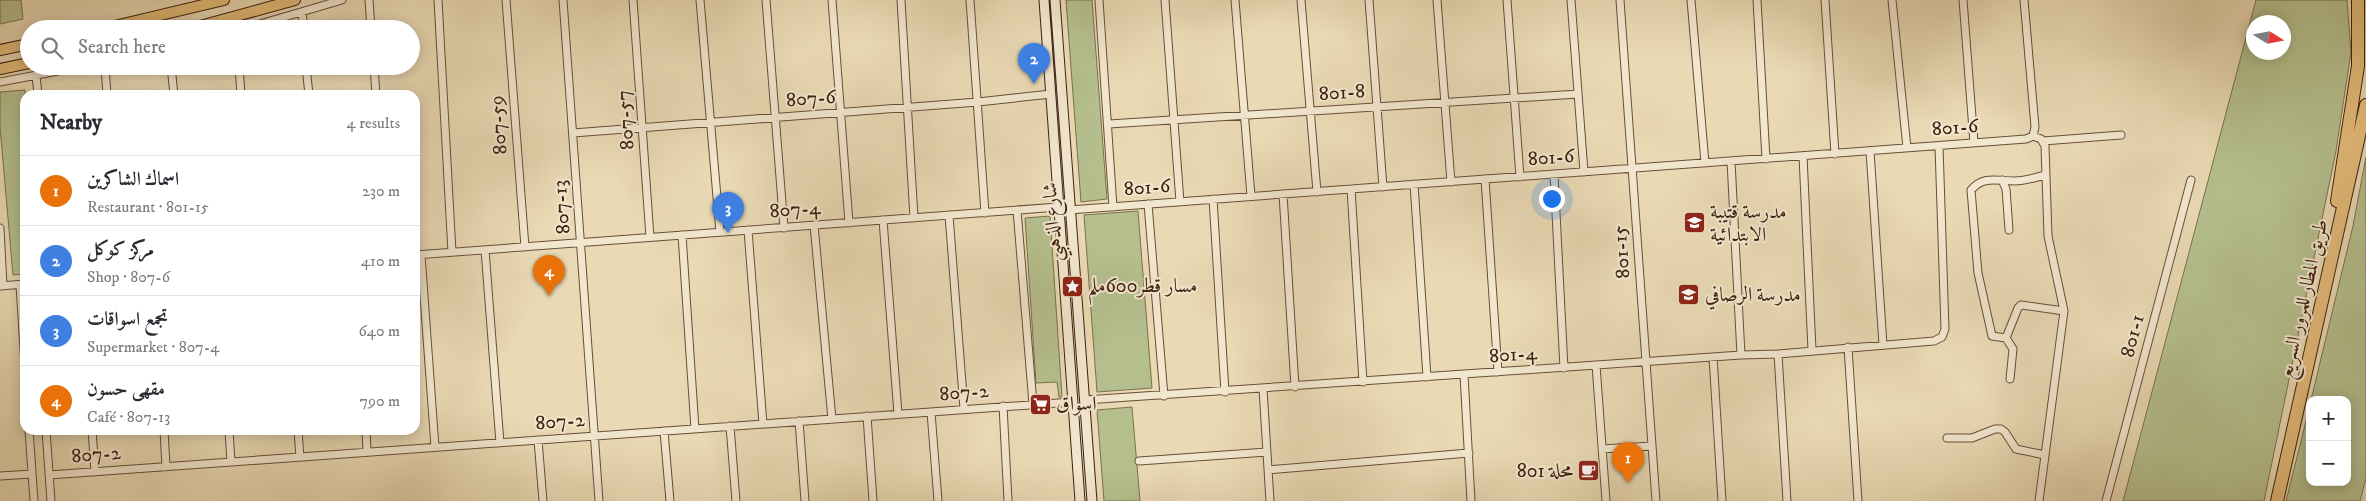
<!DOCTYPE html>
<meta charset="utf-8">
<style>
body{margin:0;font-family:"IM FELL DW Pica",Amiri,serif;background:#f7f7f7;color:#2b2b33}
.controls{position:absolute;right:15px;bottom:15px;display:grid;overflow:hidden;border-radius:10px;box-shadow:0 2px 12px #0003}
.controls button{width:45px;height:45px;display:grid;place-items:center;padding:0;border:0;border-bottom:1px solid #e1e1e2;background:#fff;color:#2b2b33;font:25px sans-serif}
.compass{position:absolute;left:2246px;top:15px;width:45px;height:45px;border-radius:50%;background:#fff;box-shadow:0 2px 12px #0003;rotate:101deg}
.you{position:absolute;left:1551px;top:198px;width:18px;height:18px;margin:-12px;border:4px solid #fff;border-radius:50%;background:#1a73e8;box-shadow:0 0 0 8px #1a73e833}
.badge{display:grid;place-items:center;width:32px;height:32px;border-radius:50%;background:#1a73e8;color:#fff;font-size:16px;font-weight:700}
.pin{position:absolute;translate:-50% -41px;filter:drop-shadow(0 1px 2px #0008)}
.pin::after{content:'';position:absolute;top:26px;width:18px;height:15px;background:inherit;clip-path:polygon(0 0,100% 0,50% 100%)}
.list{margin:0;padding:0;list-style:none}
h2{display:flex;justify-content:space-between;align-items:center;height:65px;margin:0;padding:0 20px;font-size:21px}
h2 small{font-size:16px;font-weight:400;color:#7c7c81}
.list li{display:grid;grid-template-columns:32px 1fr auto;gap:15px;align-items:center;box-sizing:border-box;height:70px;padding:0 20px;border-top:1px solid #e1e1e2}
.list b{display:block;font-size:19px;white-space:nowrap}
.list p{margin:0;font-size:16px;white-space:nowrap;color:#7c7c81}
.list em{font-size:16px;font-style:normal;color:#7c7c81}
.icon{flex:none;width:28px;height:28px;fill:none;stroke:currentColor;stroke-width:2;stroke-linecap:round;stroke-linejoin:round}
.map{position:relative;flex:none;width:2366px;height:501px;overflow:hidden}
.search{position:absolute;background:#fff;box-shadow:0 2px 12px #0003;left:20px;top:20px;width:400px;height:55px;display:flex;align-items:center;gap:12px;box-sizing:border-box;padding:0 18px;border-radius:28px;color:#7c7c81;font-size:19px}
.panel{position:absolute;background:#fff;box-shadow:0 2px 12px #0003;left:20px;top:90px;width:400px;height:345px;border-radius:15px}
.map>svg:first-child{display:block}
.green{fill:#b5bf8e;stroke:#7a704e;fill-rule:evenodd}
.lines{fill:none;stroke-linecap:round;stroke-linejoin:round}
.street-casing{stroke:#694e38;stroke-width:9}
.secondary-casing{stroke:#3e200f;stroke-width:11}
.primary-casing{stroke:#3e200f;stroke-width:12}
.highway-casing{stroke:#3e200f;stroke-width:14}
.street{stroke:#f1e6ce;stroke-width:7}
.secondary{stroke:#f1e6ce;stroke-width:9}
.primary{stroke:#e4bc7a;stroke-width:10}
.highway{stroke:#e4bc7a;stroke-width:12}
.labels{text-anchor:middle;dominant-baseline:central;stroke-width:4;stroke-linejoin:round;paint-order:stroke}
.street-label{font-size:20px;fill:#3e200f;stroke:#f1e6ce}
.poi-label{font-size:20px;fill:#3e200f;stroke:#f1e6ce;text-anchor:start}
</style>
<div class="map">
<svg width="2366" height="501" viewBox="0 0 2366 501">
<rect width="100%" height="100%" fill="#e9d9b4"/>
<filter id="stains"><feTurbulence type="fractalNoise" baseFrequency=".004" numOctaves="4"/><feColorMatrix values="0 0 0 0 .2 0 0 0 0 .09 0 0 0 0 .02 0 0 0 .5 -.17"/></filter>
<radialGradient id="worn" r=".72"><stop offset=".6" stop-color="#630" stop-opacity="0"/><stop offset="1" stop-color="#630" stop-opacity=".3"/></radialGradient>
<!-- green -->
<path class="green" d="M0,0h21l2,19 -23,5z
M1066,0h26l15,199 -26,3z
M2256,0h91l4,52 -15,99 -72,350h-141zM2254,22h30v30h-30z
M25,90v184l-12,1 -13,-148v-35z
M2366,157v321l-6,23h-74l24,-96v77h37v-82h-36l42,-174z
M1138,211l14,177 -55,4 -13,-177z
M1050,216l12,181h-3l-2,-15 -21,1 -11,-165z
M1132,407l8,94h-36l-7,-91z"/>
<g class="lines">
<defs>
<path id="street" d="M369,0l2,29
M438,0l14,252
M506,0l19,247
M563,0l36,501
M633,0l17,237
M700,0l20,232
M766,0l18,228
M832,0l17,223
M901,0l13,218
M970,0l15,213
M1099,0l14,207
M1165,0l15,202
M1235,0l16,196
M1301,0l16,192
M1369,0l14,187
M1437,0l14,182
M1507,0l13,177
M1571,0l13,172
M1620,0l36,501
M1691,0l14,163
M1757,0l9,159
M1825,0l10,154
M1892,0l15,148
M1963,0l11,143
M2024,0l11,127 -2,9
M302,12l2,17
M243,29l99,-29
M105,66l2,29
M171,66l3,29
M239,66l2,29
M306,66l3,29
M374,66l2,29
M36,75l2,20
M0,82l84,-16
M1109,124l469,-30
M573,133l405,-31 73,-8
M2033,136l8,3 4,7 3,90 16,75 -25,190
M2043,141l78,-6
M1870,151l13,194
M1803,156l9,194
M1731,161l10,194
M1554,174l10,194
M2046,175c-10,2 -21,6 -31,6 -18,0 -31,-6 -44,9l7,83 14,63 14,2 12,-30 3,-3 43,6
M1485,179l13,193
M2002,180l4,9 3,41
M1414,184l13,193
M1351,189l12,193
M1283,194l12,193
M1213,199l12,193
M1148,204l16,192
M1017,210l16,194
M1069,210l957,-71 7,-3
M949,215l15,194
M883,220l15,194
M814,225l18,194
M0,228l3,58
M748,230l15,194
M682,235l13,194
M485,250l15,193
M415,255l643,-48
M421,255l14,192
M20,285l5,81
M0,286l25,-2
M2006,338l7,11 -3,30
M1848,347l10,154
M1778,354l9,147
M1713,357l9,144
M1596,365l10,136
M1464,375l7,126
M1263,389l7,112
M1085,400l656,-45 37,-1 156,-13 8,-4 3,-8 -6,-183
M1003,406l5,95
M931,412l7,89
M867,416l6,85
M799,421l6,80
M730,426l6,75
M29,430l5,71
M46,430l5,71
M92,430l3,42
M164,430l2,37
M229,430l2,32
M298,430l2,27
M366,430l1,22
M664,431l6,70
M1947,438h25l23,-9h6l4,3 11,17 29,6
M538,440l5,61
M1602,449l50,-3
M1139,461l128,-9
M1268,470l201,-17
M49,475l1023,-73
M0,476l32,-2
M2106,501l85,-321"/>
<path id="secondary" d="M1044,0l36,501
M1055,0l37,501"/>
<path id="primary" d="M102,29l122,-29
M189,29l106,-29
M0,50l29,-6
M0,69l29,-6"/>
<path id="highway" d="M2337,201l21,-135v-66
M2277,501l89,-396"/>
</defs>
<!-- street casing -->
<use href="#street" class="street-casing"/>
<!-- secondary casing -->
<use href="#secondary" class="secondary-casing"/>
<!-- primary casing -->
<use href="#primary" class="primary-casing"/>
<!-- highway casing -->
<use href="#highway" class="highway-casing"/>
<!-- street -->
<use href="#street" class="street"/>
<!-- secondary -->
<use href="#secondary" class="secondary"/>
<!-- primary -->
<use href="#primary" class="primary"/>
<!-- highway -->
<use href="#highway" class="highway"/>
</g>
<!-- icons -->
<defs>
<symbol id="school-square" viewBox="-11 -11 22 22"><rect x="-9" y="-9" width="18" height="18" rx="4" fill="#8f2418" stroke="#f1e6ce"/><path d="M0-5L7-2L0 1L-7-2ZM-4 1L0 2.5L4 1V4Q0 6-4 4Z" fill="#fff"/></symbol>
<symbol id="sight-square" viewBox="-11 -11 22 22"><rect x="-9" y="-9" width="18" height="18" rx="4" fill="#8f2418" stroke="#f1e6ce"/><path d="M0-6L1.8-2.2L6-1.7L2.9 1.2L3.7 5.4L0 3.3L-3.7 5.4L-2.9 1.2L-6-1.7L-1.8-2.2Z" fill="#fff"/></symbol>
<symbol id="supermarket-square" viewBox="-11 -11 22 22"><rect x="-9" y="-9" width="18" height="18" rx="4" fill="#8f2418" stroke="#f1e6ce"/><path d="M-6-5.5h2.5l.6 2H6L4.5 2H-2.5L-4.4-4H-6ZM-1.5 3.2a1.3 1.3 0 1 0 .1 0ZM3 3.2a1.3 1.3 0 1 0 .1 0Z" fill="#fff"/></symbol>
<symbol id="cafe-square" viewBox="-11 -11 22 22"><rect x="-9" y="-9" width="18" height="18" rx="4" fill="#8f2418" stroke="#f1e6ce"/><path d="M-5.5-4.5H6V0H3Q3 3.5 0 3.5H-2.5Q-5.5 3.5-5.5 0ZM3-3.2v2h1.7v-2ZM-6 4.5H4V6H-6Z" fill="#fff"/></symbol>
</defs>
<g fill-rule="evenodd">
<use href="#school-square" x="1682" y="210" width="25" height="25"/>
<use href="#sight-square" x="1060" y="274" width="25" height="25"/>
<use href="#school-square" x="1676" y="282" width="25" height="25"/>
<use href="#supermarket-square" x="1028" y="392" width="25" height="25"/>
<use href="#cafe-square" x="1576" y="458" width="25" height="25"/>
</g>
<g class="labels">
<!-- street labels -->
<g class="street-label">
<text transform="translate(1342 93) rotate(-4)">801-8</text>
<text transform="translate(811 99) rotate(-4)">807-6</text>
<text transform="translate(626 120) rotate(-94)">807-57</text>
<text transform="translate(499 125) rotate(-94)">807-59</text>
<text transform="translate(1955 128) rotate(-4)">801-6</text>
<text transform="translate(1551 158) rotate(-4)">801-6</text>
<text transform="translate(1147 188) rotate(-4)">801-6</text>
<text transform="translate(562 207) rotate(-94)">807-13</text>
<text transform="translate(795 210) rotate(-4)">807-4</text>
<text transform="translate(1053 222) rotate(-94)">شارع الذهبي</text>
<text transform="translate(1622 252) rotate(-94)">801-15</text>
<text transform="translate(2304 299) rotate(-77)">طريق المطار للمرور السريع</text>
<text transform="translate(2133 336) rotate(-75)">801-1</text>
<text transform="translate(1513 355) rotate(-4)">801-4</text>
<text transform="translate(964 393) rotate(-4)">807-2</text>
<text transform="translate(560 422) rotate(-4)">807-2</text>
<text transform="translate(96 455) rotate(-4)">807-2</text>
</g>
<!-- poi labels -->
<g class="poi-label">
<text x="1710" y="212">مدرسة قتيبة<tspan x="1710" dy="23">الابتدائية</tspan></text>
<text x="1088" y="286">مسار قطر600ملم</text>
<text x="1705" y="295">مدرسة الرصافي</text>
<text x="1056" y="404">اسواق</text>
<text x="1573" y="471" text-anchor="end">محلة 801</text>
</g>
</g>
<rect width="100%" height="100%" filter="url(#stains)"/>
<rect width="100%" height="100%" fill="url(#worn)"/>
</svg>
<div class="controls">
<button>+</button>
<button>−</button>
</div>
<svg class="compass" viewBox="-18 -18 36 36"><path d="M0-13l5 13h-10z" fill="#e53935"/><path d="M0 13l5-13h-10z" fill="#7c7c81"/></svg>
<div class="you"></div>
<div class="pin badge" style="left:1628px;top:483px;background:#e8710a">1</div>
<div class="pin badge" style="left:1034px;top:84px;background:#3f7fe0">2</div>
<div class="pin badge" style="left:728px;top:233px;background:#3f7fe0">3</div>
<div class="pin badge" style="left:549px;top:296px;background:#e8710a">4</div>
<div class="search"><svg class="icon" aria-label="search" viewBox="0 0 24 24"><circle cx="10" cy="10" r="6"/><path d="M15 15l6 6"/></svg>Search here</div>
<section class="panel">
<h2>Nearby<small>4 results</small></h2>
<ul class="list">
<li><span class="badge" style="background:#e8710a">1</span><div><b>اسماك الشاكرين</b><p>Restaurant · 801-15</p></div><em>230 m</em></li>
<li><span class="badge" style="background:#3f7fe0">2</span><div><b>مركز كوكل</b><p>Shop · 807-6</p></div><em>410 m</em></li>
<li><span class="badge" style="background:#3f7fe0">3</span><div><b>تجمع اسواقات</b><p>Supermarket · 807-4</p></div><em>640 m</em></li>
<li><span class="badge" style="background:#e8710a">4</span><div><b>مقهى حسون</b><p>Café · 807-13</p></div><em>790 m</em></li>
</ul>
</section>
</div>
